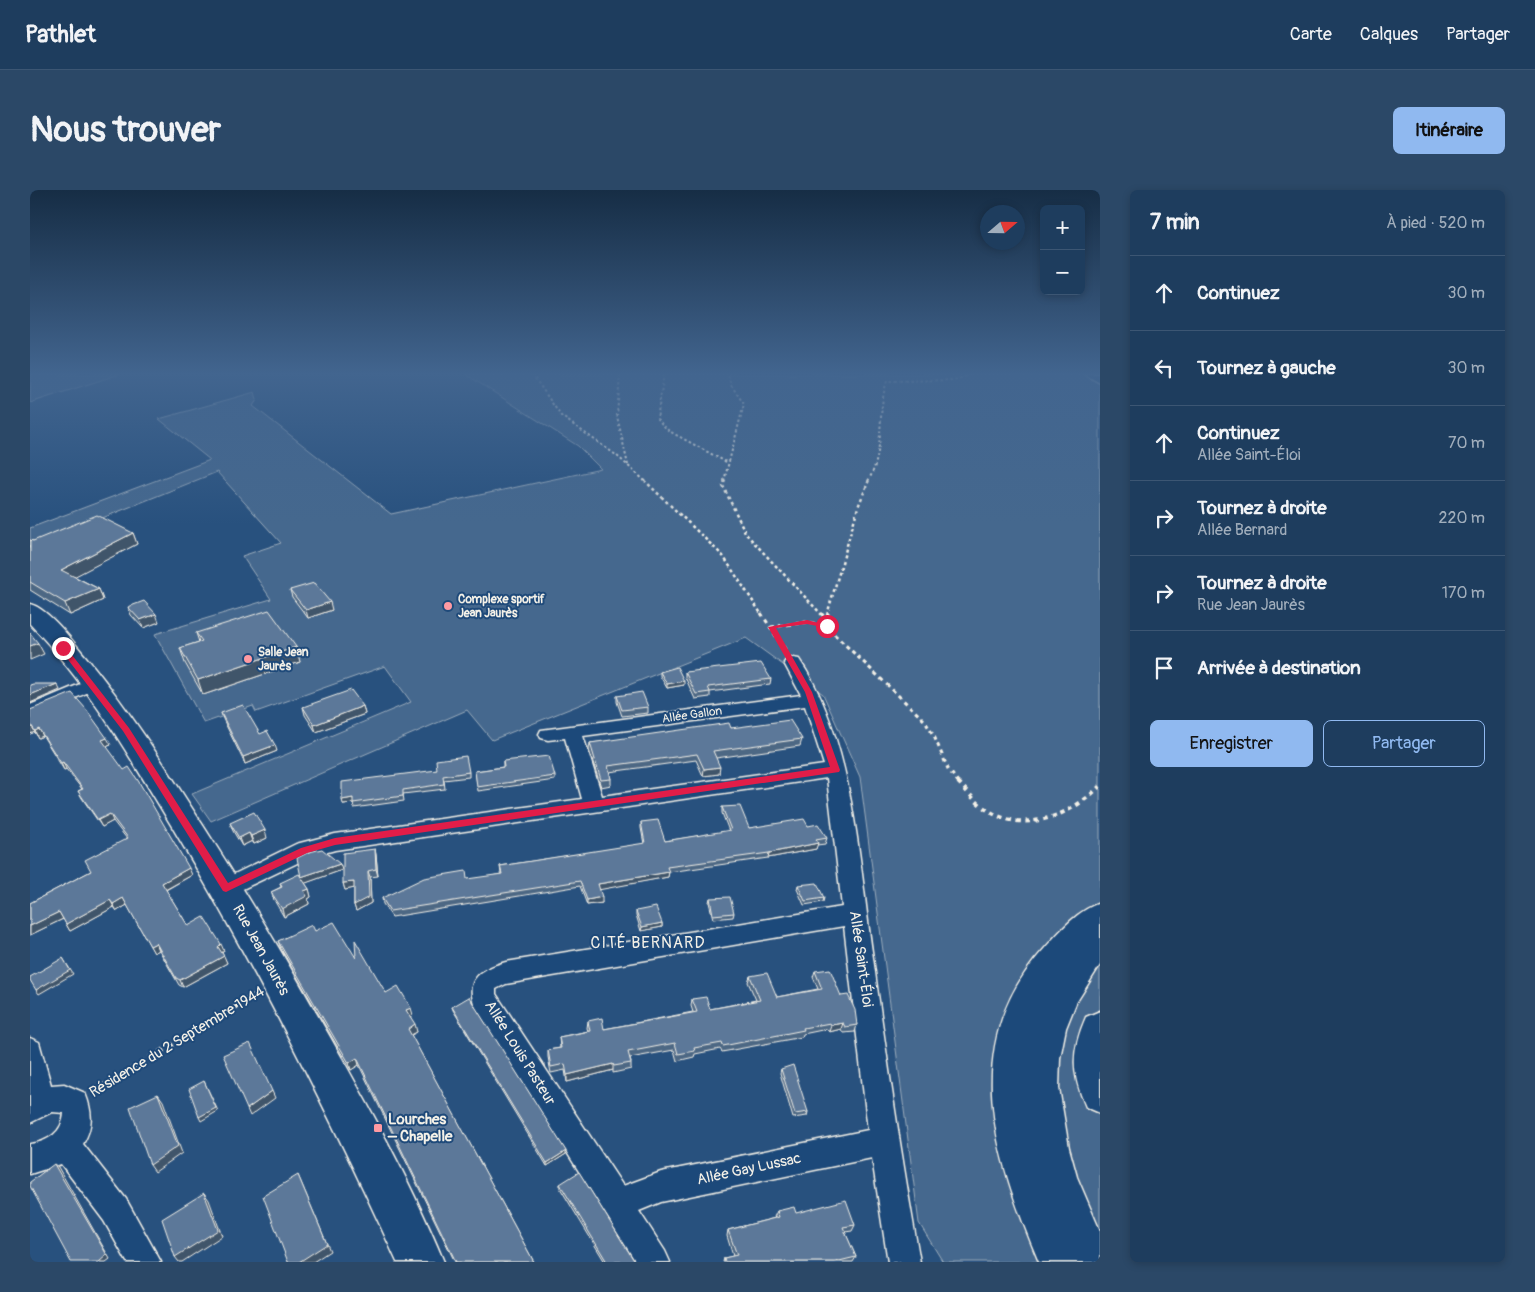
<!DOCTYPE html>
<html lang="fr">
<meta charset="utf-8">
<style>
body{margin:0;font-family:Pangolin,sans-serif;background:#2b4867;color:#f1f3f6}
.controls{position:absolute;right:15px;top:15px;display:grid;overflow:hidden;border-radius:8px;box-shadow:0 2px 8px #0003}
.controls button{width:45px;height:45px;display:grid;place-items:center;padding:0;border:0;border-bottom:1px solid #3c5673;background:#1e3d5e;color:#f1f3f6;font:25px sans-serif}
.compass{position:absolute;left:950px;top:15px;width:45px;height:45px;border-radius:50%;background:#1e3d5e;box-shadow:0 2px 8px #0003;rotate:70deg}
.stop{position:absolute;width:15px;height:15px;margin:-11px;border:4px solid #e11d48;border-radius:50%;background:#fff}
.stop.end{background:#e11d48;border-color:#fff;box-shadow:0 1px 5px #0008}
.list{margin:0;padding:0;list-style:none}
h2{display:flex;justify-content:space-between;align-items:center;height:65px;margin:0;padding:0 20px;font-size:21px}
h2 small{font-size:16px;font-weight:400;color:#a1aebc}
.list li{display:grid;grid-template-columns:32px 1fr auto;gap:15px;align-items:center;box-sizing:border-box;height:75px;padding:0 20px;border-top:1px solid #3c5673}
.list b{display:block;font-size:19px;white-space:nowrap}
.list p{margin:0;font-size:16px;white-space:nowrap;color:#a1aebc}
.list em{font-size:16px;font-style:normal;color:#a1aebc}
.actions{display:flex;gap:10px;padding:15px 20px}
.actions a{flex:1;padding:11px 0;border:1px solid #90b9f0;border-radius:8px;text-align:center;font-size:18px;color:#90b9f0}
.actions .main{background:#90b9f0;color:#111}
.icon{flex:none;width:28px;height:28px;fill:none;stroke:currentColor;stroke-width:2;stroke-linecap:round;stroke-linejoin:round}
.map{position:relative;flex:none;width:1070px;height:1072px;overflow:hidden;border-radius:8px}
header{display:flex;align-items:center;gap:30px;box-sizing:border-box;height:70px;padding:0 25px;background:#1e3d5e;border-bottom:1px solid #3c5673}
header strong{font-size:24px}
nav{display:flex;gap:28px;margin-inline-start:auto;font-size:18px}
.intro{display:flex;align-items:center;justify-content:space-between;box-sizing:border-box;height:120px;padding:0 30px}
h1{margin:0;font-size:35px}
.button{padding:12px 22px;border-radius:8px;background:#90b9f0;color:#111;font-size:18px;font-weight:700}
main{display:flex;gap:30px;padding:0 30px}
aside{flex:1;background:#1e3d5e;border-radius:8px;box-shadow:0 2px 8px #0003}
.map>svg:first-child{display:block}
.green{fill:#45688e;stroke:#9cacbb}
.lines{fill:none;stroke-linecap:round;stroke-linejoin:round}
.street-casing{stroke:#f4f1e8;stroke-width:3}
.secondary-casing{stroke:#f4f1e8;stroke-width:3}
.highway-casing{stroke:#f4f1e8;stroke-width:3}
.path-far4{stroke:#f4f1e8;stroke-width:2;stroke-dasharray:2.5 2.5;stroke-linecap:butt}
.path-far3{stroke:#f4f1e8;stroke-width:2.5;stroke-dasharray:3 3;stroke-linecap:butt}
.path-far2{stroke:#f4f1e8;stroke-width:3;stroke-dasharray:4 4;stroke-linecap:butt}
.path-far1{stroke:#f4f1e8;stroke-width:4;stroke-dasharray:4.5 4.5;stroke-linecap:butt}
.path{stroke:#f4f1e8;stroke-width:5;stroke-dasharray:5.5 5.5;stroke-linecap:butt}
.street{fill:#1f4a7a;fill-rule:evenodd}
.secondary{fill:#1f4a7a;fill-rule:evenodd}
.highway{fill:#1f4a7a;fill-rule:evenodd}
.wall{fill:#4e6784;stroke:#f4f1e8}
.shaded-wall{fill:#40546b;stroke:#f4f1e8}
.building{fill:#5b7899;stroke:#f4f1e8}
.route{fill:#e11d48}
.poi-dot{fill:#ff9aa2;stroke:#1f4a7a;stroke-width:2}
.labels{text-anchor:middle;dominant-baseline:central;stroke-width:4;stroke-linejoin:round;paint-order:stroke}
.poi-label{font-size:12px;font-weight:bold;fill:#f4f1e8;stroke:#1f4a7a;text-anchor:start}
.street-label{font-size:12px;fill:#f4f1e8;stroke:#1f4a7a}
.near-street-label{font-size:15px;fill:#f4f1e8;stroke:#1f4a7a}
.near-poi-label{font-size:15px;font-weight:bold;fill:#f4f1e8;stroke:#1f4a7a;text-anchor:start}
.near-neighbourhood-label{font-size:16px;letter-spacing:1px;fill:#f4f1e8;stroke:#1f4a7a}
</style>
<header>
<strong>Pathlet</strong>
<nav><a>Carte</a><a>Calques</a><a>Partager</a></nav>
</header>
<div class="intro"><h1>Nous trouver</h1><a class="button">Itinéraire</a></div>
<main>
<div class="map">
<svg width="1070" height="1072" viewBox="0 0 1070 1072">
<rect width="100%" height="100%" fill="#28517e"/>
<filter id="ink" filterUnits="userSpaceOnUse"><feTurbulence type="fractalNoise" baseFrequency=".02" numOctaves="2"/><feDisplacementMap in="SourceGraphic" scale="10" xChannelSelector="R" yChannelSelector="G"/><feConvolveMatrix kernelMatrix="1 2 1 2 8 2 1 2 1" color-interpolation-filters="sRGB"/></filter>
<g filter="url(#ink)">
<!-- green -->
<path class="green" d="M1,184h89l-90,29z
M435,184h616l19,10v878h-157l-24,-39 -59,-446 -37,-83 -77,-56 -254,102 -25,-30 -256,111 -19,-27 219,-92 -26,-36 -129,46 -3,-6 -49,17 -49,-89 116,-35 -29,-43 39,-13 -64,-71 -187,75v-19l180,-68 -51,-41 96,-27 2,8 -4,6 138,108 210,-45 -23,-23z"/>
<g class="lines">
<defs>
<path id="street" d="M763,468l6,1c55,80 60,206 74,299 14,102 29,203 47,304h-32l-16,-104 -211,44 -22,9 26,40 5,11h-34l-160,-254c-13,-28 5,-39 30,-46l336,-55 -15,-129 -492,72 -25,7 -84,40 -8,-3 -3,-6 3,-6 78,-38 39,-10 247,-35 -17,-61 -17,2 -7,-2 -2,-4 2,-4 260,-35 -17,-32 3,-4zM775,516l19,59 -222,31 -19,-60zM814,736l24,204 -207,42 -38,14 -127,-192v-5l10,-5z
M62,489l6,1 3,4 -3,4 -68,30v-13z
M0,848l9,4 12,43 13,-1 21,9c8,20 8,33 -2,51l43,55 35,63h-34l-23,-41 -43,-57 -31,10v-30c18,-2 33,-12 34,-31l-12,-1 -22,11z"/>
<path id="secondary" d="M0,414c19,5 43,38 56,53 37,45 69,93 100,142 39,60 77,121 113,184 51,89 106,184 145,279h-47c-68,-149 -142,-296 -226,-437 -42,-70 -84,-142 -141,-201z
M1070,713v62l-24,38 -10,25 -6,30 -1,30 10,60 8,29 23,54v31h-61c-44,-106 -82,-218 6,-314 15,-17 33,-38 55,-45z
M1070,821v102l-14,-6c-15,-34 -15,-56 0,-90z"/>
<path id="highway" d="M1055,184h15v9z"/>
</defs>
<!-- street casing -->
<use href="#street" class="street-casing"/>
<!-- secondary casing -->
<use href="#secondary" class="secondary-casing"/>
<!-- highway casing -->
<use href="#highway" class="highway-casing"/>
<!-- path-far4 -->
<path class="path-far4" d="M502,184l29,42 55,39 29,26
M590,184l-3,42 11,49
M634,184l-7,45 12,12 59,32
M694,291l20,-77 -13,-19 -3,-11
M838,291c18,-30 8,-67 19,-100l67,-1 19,-6"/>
<!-- path-far3 -->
<path class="path-far3" d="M614,290l79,76 39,59
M695,290l-2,6 23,48 76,81
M797,425l31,-108 11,-27"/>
<!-- path-far2 -->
<path class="path-far2" d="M731,423l25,38
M791,423l5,6
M798,423l-1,13 8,9 89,85 10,16 14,33 11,14
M741,437l36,-5 20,4"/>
<!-- path-far1 -->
<path class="path-far1" d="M928,592c10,10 19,22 31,29 37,24 84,3 111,-25
M225,805l2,-1"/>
<!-- path -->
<path class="path" d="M63,902l164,-98"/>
<!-- street -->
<use href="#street" class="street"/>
<!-- secondary -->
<use href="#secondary" class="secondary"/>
<!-- highway -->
<use href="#highway" class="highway"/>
</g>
<!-- wall -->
<path class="wall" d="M103,343l4,11 -63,32 25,13 4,11 -33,15 -40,-25v-50l3,1z
M260,400l42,20 -24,8 -16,-21z
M98,417l31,15 -16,6 -12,-13z
M166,443l100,14 4,15 -97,33 -18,-32 -5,-15 19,-6z
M630,482l24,13 -17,3 -7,-12z
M655,482l86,7 -1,5 -60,8v5l-15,2 -10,-22z
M587,506l31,11v6l-26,3 -5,-14z
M333,516l2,8 -49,18 -11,-17 -2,-8z
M0,520l81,35 -5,2 86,128 -26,15 22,36 36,25 -2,2 5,10 -44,24 -4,-2 -20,-35 -5,3 -27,-48 -10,6 -3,-4 -44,24 -7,-12 -33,16v-32l61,-32 36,-32 -14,-18 -11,6 -20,-29 -4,-7 4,-2 -16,-20 -2,1 -21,-34 -5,2 -3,-6 -5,2z
M191,523l39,21 17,17 -32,13 -22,-45z
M701,538l71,11 -2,7 -84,12 3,16 -16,2 -7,-16 -87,12 2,7v6l-10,2 -12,-37 1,-7z
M473,571l52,15v4l-77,11 -3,-20 28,-4z
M407,580l32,2v5l-25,3 1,9 -42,5 1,7 -50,7 -1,-5 -10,1z
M692,617l27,21 59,-2 19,12 -2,6 -8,1 -1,4 -48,9 -99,14 -1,5 -69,12 3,14 -15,2 -7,-19 -188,31 -9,-13 -1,-6 119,-24 -1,-8 144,-22 -3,-16v-6l24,19 64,-10 -7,-18z
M200,633l37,15 -13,6 -2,-3 -10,5 -9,-15z
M345,659l1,6 2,21 -8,1 1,26 -15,8 -2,-6v-17l-9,2 -2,-7z
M312,680l-37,13 4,6 2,8 -3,2 1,5 -25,13 -10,-17 -3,-8 10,-5 -1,-4 21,-6z
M768,695l26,13 -1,4 -19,3 -7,-16z
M680,708l24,15 -1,4 -20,2 -4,-17z
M606,721l26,12v4l-21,4 -5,-16z
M285,741l41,27 30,35 27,22 -3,1 7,16 -6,3 123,227h-79l-96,-197 -8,5 -70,-121 -3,-8z
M785,781l26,25 16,29 -2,7 -12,1 -2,-4 -12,3 -2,-3 -24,5 -1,3 -80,15 -2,-3 -25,5 -1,3 -17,4 -3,-11 -44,8 1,5v6l-18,4v-3l-46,12 -2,-12 -14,3 -3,-16v-7l12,-2 -1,-11 29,-6 -1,-3 1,-7 16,8 89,-17 -2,-6 1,-7 18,10 46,-9 -8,-18 2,-6 27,21 41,-8 -5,-12z
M422,817l114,147 -19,12 -94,-156z
M751,879l27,43 -1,4 -14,2 -13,-45z
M530,994l75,78h-30l-45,-74z
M747,1021l78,14 -3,6 -7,1 11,25 -3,5h-130l1,-4 9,-2 -6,-20 1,-6 47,-12 -1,-1z"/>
<!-- shaded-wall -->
<path class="shaded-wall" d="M103,343l4,11 -71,37 -5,-11z
M69,399l4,11 -33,15 -5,-12z
M300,412l2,8 -24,8 -2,-8z
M126,424l3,8 -16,6 -3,-8z
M8,453l6,11 -14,6v-14z
M266,457l4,15 -97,33 -5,-15z
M654,491v4l-17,3v-4z
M27,494l3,6 -30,13v-8z
M333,516l2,8 -49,18 -2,-7z
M0,535h1l4,7 -5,2z
M9,539l4,7 -5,2 -3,-7z
M77,548l4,7 -6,2 -3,-7z
M245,555l2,6 -32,13 -2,-7z
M33,572l3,7 -2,1 -3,-7z
M690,577l-1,7 -16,2 1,-7z
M323,608l1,5 -11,1 -1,-4z
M80,624l3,7 -11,6 -4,-7z
M235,640l2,8 -13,6 -3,-8z
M219,643l3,8 -10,5 -3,-8z
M788,653l-2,6 -48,9 1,-5z
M345,659l1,6 2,21 -2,-7z
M310,674l2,6 -39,14 -2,-7z
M159,678l3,7 -27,15 -3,-7z
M338,681l2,6 1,26 -15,8 -2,-6z
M639,682l-1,5 -70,13v-6z
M324,692l1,6 -10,2 -2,-7z
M279,699l2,8 -3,2 1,5 -25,13 -2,-8 22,-18z
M572,707v6l-15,2v-5z
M93,708l4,7 -10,6 -4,-7z
M80,710l4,7 -44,24 -4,-7z
M29,722l4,7 -33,16v-9z
M632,733v4l-21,4 1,-4z
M126,753l3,7 -5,3 -4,-7z
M191,754l3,7 -3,2 -3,-6z
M194,766l3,7 -44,24 -3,-7z
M33,768l10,16 -34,20 -3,-4z
M381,818l2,7 -5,3 -2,-8z
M813,833l-2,6 -12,3 2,-7z
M385,834l2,8 -8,4 -1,-7z
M327,868l2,7 -8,5 -2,-7z
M583,874v6l-46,12v-7z
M174,891l14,30 -17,10 -2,-4z
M242,901l3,7 -25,18 -3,-7z
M128,904l5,7 19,52 -27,19 -5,-7z
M536,961v3l-19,12v-3z
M24,974l4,3 52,92 -4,3h-7z
M268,985l32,76 -17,11h-14z
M174,1003l5,7 13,36 -40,26h-3l-4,-5z"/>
<!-- building -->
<path class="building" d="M67,325l36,18 -72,37 38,19 -34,14 -35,-21v-42l3,1z
M284,393l16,19 -24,8 -16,-20z
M114,411l12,13 -16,6 -12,-13z
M239,420l27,37 -98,33 -18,-32 22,-7 -6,-8z
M0,443l8,10 -8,3z
M731,473l10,16 -63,8 2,5 -14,2 -11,-22z
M647,477l7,14 -17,3 -7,-12z
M3,494h24l-27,11v-10z
M321,500l12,16 -49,19 -11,-18z
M612,502l6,15 -26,3 -5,-14z
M42,503l14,16 21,29 -5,2 22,30 5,-3 10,15 50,86 -27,15 26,43 16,-9 17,27 -3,3 6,9 -44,24 -4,-2 -20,-35 -6,3 -27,-48 -10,6 -3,-4 -44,24 -7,-12 -29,14v-23l61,-32 -6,-11 43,-22 -18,-24 -12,6 -20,-29 5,-2 -20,-27 -2,1 -22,-34 -4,2 -4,-6h-1v-15z
M213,515l17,29 7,-3 8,14 -32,12 -22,-44z
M760,530l12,19 -89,12 7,16 -16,2 -7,-15 -89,12 3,13 -10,1 -11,-37 139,-20 2,5z
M436,566l3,16 -26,4 1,8 -41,6v6l-50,7v-5l-11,2v-18l95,-12 -1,-10z
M519,566l6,20 -78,11 -2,-16 29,-4 -1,-6z
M710,616l9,22 55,-9 4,7 10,-2 9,14 -11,2 2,3 -49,10 -102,14 2,5 -71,12 4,13 -15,3 -7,-19 -190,30 -8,-13 42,-20 42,-7 1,8 35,-5 -2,-8 145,-23 -4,-21 17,-2 7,21 66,-11 -9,-23z
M224,622l11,18 -14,6 -2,-3 -10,5 -9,-15z
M292,659l18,15 -39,13 -4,-19 12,-6z
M345,659l1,20 -8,2 1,26 -15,8v-23l-11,1v-30z
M269,684l10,15 -5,2 3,5 -25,13 -11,-17 11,-5 -2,-4z
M787,693l7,15 -19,3 -7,-16z
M700,707l4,16 -21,2 -3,-17z
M626,717l6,16 -20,4 -6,-16z
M304,732l22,36 -1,-18 31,53 12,-7 13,22 -5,2 9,14 -7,5 126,233h-78l-99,-204 -8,5 -71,-122 34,-16 3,6z
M33,768l7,12 -34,20 -6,-10v-3z
M800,779l11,27 7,-1 7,15 2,15 -12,2 -2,-4 -12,2 -1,-2 -27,5 1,2 -81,16 -1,-3 -28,5 1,3 -17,3 -3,-11 -47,9 3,11 -17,3 -1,-2 -46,11 -2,-11 -14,3 -3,-17 13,-2 -2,-11 31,-6 -2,-10 14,-3 2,11 93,-17 -5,-13 14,-2 4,12 50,-9 -10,-24 17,-3 10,24 45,-8 -7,-18z
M439,807l97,154 -19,12 -95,-156z
M220,853l22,48 -25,18 -24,-54z
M763,875l15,47 -13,2 -14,-45z
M174,891l12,27 -17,9 -10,-28z
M128,904l20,52 -28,19 -20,-58z
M24,974l53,91 -8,7h-28l-41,-76v-4z
M549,982l56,90h-28l-47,-78z
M268,985l29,69 -28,18h-11l-25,-66z
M174,1003l14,37 -43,27 -13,-38z
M816,1010l9,25 -12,2 13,30 -21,5h-110l-1,-4 13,-3 -9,-25 51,-13 -2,-6 17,-4 2,6z"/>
</g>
<!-- sky -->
<linearGradient id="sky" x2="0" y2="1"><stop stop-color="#162d45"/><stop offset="0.55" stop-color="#42658f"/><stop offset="1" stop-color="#42658f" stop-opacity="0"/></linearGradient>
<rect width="1070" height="334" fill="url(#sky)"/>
<!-- route -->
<path class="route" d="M777,430l23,6 -3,2 -20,-4 -31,4 36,64 28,78 -1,2 -504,73 -28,8 -81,39 -3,-1 -100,-160 -64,-83 6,-2 64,82 99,155 73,-35 34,-10 495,-71 -25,-75 -37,-65z"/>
<!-- markers -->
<g class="poi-dot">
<circle cx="418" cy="416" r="5"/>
<circle cx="218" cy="469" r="5"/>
<rect x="343" y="933" width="10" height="10" rx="2.5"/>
</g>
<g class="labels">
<!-- poi labels -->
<g class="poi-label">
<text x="428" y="409">Complexe sportif<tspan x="428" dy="14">Jean Jaurès</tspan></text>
<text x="228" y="462">Salle Jean<tspan x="228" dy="14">Jaurès</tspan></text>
</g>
<!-- street labels -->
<g class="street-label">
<text transform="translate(662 525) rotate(-8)">Allée Gallon</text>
</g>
<!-- near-street labels -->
<g class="near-street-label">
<text transform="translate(231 760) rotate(61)">Rue Jean Jaurès</text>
<text transform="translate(831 769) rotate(82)">Allée Saint-Éloi</text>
<text transform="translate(147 852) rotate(-31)">Résidence du 2 Septembre 1944</text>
<text transform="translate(490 863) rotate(58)">Allée Louis Pasteur</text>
<text transform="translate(719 979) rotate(-12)">Allée Gay Lussac</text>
</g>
<!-- near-poi labels -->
<g class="near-poi-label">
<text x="358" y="929">Lourches<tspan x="358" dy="17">– Chapelle</tspan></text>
</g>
<!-- near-neighbourhood labels -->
<g class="near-neighbourhood-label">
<text x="618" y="753">CITÉ BERNARD</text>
</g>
</g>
</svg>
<div class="controls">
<button>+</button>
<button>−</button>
</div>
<svg class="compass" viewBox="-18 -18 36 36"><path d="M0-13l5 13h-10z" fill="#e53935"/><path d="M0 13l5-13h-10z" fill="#a1aebc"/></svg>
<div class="stop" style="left:797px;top:436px"></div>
<div class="stop end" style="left:33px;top:458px"></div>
</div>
<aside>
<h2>7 min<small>À pied · 520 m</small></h2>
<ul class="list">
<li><svg class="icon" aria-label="ahead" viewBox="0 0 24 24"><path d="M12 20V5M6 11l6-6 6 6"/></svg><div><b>Continuez</b></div><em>30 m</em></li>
<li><svg class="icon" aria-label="left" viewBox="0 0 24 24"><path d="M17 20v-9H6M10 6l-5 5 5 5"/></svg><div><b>Tournez à gauche</b></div><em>30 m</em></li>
<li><svg class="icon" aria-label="ahead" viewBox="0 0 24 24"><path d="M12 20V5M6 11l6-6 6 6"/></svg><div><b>Continuez</b><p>Allée Saint-Éloi</p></div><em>70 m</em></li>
<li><svg class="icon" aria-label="right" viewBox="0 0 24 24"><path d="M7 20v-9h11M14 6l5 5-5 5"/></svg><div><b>Tournez à droite</b><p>Allée Bernard</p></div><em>220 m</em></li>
<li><svg class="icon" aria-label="right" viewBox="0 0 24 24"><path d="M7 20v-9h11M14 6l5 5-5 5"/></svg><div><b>Tournez à droite</b><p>Rue Jean Jaurès</p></div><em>170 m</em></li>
<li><svg class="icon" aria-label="arrive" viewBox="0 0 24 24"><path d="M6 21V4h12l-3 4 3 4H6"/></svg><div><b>Arrivée à destination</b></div></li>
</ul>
<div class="actions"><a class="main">Enregistrer</a><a>Partager</a></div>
</aside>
</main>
